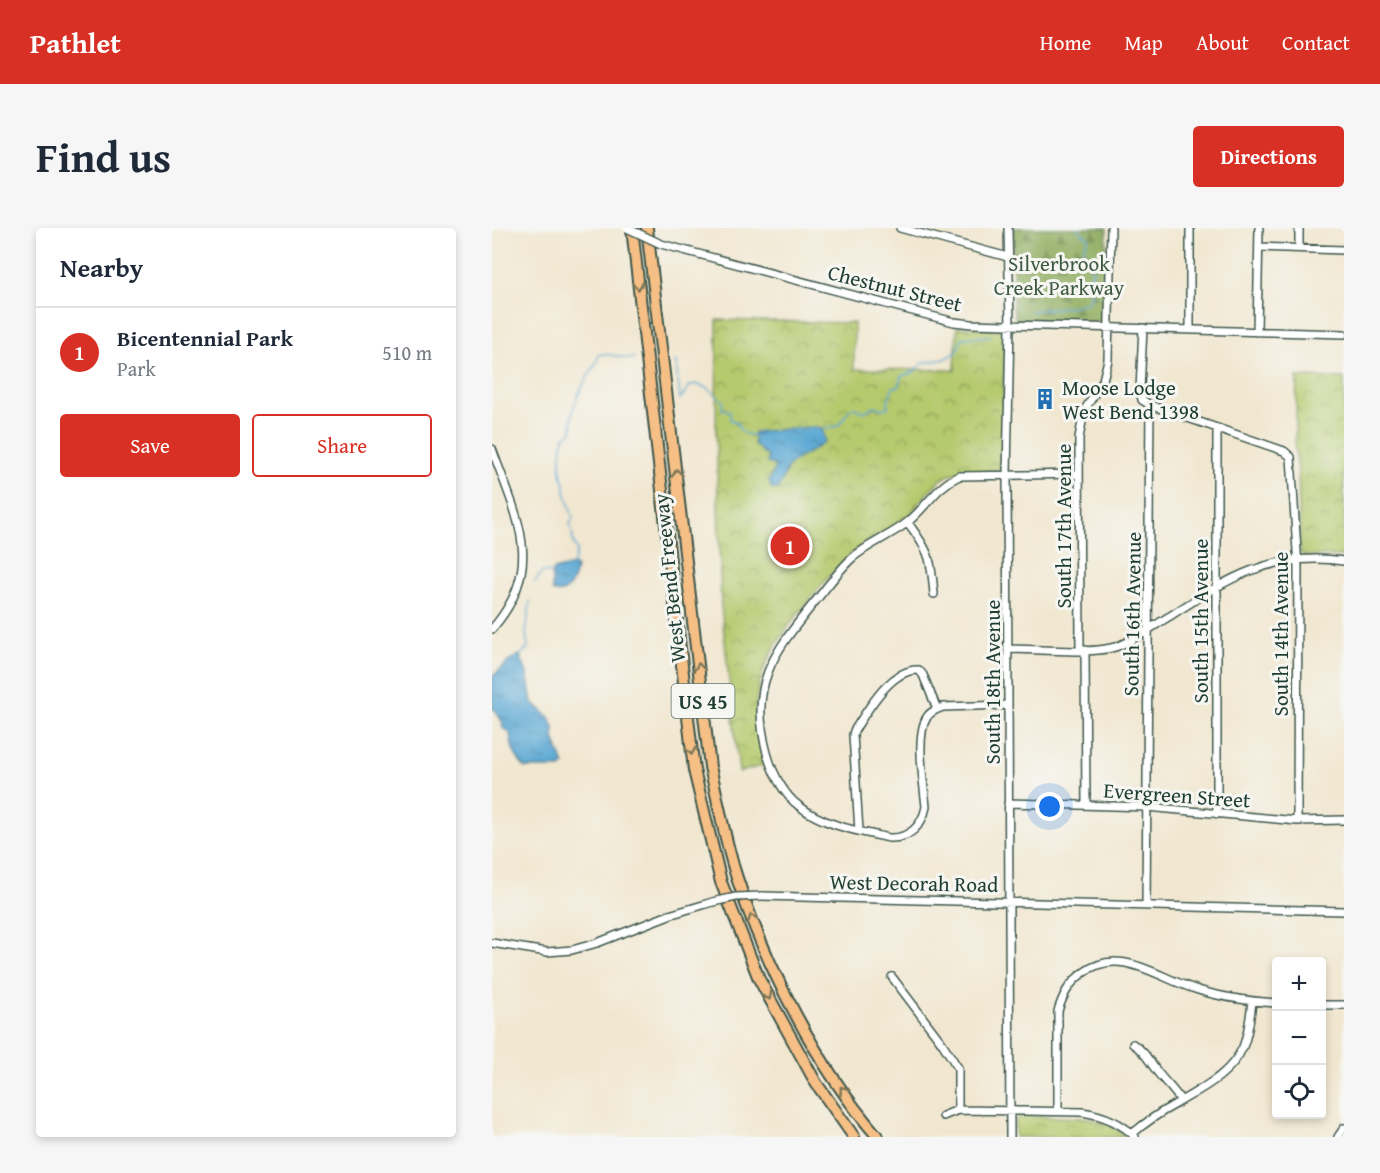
<!DOCTYPE html>
<meta charset="utf-8">
<style>
body{margin:0;font-family:"Gentium Book Plus",serif;background:#f6f6f7;color:#1f2937}
.controls{position:absolute;right:18px;bottom:18px;display:grid;overflow:hidden;border-radius:6px;box-shadow:0 3px 9px #0003}
.controls button{width:54px;height:54px;display:grid;place-items:center;padding:0;border:0;border-bottom:2px solid #e0e1e3;background:#fff;color:#1f2937;font:30px sans-serif}
.you{position:absolute;left:558px;top:579px;width:21px;height:21px;margin:-15px;border:4px solid #fff;border-radius:50%;background:#1a73e8;box-shadow:0 0 0 9px #1a73e833}
.badge{display:grid;place-items:center;width:39px;height:39px;border-radius:50%;background:#d93025;color:#fff;font-size:20px;font-weight:700}
.pin{position:absolute;translate:-50% -50%;border:3px solid #fff;box-shadow:0 2px 6px #0006}
.list{margin:0;padding:0;list-style:none}
h2{display:flex;justify-content:space-between;align-items:center;height:78px;margin:0;padding:0 24px;font-size:26px}
h2 small{font-size:20px;font-weight:400;color:#747a83}
.list li{display:grid;grid-template-columns:39px 1fr auto;gap:18px;align-items:center;box-sizing:border-box;height:90px;padding:0 24px;border-top:2px solid #e0e1e3}
.list b{display:block;font-size:22px;white-space:nowrap}
.list p{margin:0;font-size:20px;white-space:nowrap;color:#747a83}
.list em{font-size:20px;font-style:normal;color:#747a83}
.actions{display:flex;gap:12px;padding:18px 24px}
.actions a{flex:1;padding:14px 0;border:2px solid #d93025;border-radius:6px;text-align:center;font-size:21px;color:#d93025}
.actions .main{background:#d93025;color:#fff}
.icon{flex:none;width:33px;height:33px;fill:none;stroke:currentColor;stroke-width:2;stroke-linecap:round;stroke-linejoin:round}
.map{position:relative;flex:none;width:852px;height:909px;overflow:hidden;border-radius:6px}
header{display:flex;align-items:center;gap:36px;box-sizing:border-box;height:84px;padding:0 30px;background:#d93025;color:#fff}
header strong{font-size:28px}
nav{display:flex;gap:33px;margin-inline-start:auto;font-size:21px}
.intro{display:flex;align-items:center;justify-content:space-between;box-sizing:border-box;height:144px;padding:0 36px}
h1{margin:0;font-size:42px}
.button{padding:15px 27px;border-radius:6px;background:#d93025;color:#fff;font-size:21px;font-weight:700}
main{display:flex;gap:36px;padding:0 36px}
aside{flex:1;background:#fff;border-radius:6px;box-shadow:0 3px 9px #0003}
.map>svg:first-child{display:block}
.forest{fill:url(#forest-firs);stroke:#58754a;stroke-width:1.5}
.park{fill:url(#park-crowns);stroke:#6a8350;stroke-width:1.5}
.water{fill:url(#water-ripples);stroke:#3c7284;stroke-width:1.5}
.lines{fill:none;stroke-linecap:round;stroke-linejoin:round}
.stream{stroke:#5aa7d3;stroke-width:1.5}
.minor-casing{stroke:#3e564b;stroke-width:10}
.highway-casing{stroke:#3e564b;stroke-width:14}
.minor{stroke:#fff;stroke-width:7}
.highway{stroke:#f5bf86;stroke-width:10}
.minor-bridge-casing{stroke:#3e564b;stroke-width:10;stroke-linecap:butt}
.minor-bridge{stroke:#fff;stroke-width:7}
.oneway{stroke:#7f7859}
.labels{text-anchor:middle;dominant-baseline:central;stroke-width:6;stroke-linejoin:round;paint-order:stroke}
.shield{fill:#f6f6f2;stroke:#60746d;stroke-width:1.5}
.shield-label{font-size:20px;font-weight:bold;fill:#1f3d34}
.park-label{font-size:21px;fill:#3d593f;stroke:#f6f6f2}
.street-label{font-size:21px;fill:#1f3d34;stroke:#f6f6f2}
.poi-label{font-size:21px;fill:#1f3d34;stroke:#f6f6f2;text-anchor:start}
</style>
<header>
<strong>Pathlet</strong>
<nav><a>Home</a><a>Map</a><a>About</a><a>Contact</a></nav>
</header>
<div class="intro"><h1>Find us</h1><a class="button">Directions</a></div>
<main>
<aside>
<h2>Nearby<small></small></h2>
<ul class="list">
<li><span class="badge">1</span><div><b>Bicentennial Park</b><p>Park</p></div><em>510 m</em></li>
</ul>
<div class="actions"><a class="main">Save</a><a>Share</a></div>
</aside>
<div class="map">
<svg width="852" height="909" viewBox="0 0 852 909">
<defs>
<pattern id="forest-firs" width="22" height="20" patternUnits="userSpaceOnUse" patternTransform="scale(1.5)"><rect width="22" height="20" fill="#90ad60"/><path d="M5 1l3.5 6h-7zM16 11l3.5 6h-7z" fill="#758e50"/></pattern>
<pattern id="park-crowns" width="20" height="18" patternUnits="userSpaceOnUse" patternTransform="scale(1.5)"><rect width="20" height="18" fill="#b5c96d"/><path d="M2 6a3 3 0 1 1 6 0M12 15a3 3 0 1 1 6 0" fill="none" stroke="#93a45a"/></pattern>
<pattern id="water-ripples" width="26" height="14" patternUnits="userSpaceOnUse" patternTransform="scale(1.5)"><rect width="26" height="14" fill="#5aa7d3"/><path d="M2 4q2-2 4 0t4 0M15 11q2-2 4 0t4 0" fill="none" stroke="#4a89ac"/></pattern>
</defs>
<rect width="100%" height="100%" fill="#f6f6f2"/>
<filter id="ink" filterUnits="userSpaceOnUse"><feTurbulence type="fractalNoise" baseFrequency=".0167" numOctaves="2"/><feDisplacementMap in="SourceGraphic" scale="12" xChannelSelector="R" yChannelSelector="G"/><feConvolveMatrix kernelMatrix="1 2 1 2 8 2 1 2 1" color-interpolation-filters="sRGB"/></filter>
<filter id="wash" filterUnits="userSpaceOnUse"><feTurbulence type="fractalNoise" baseFrequency=".008" numOctaves="4" result="noise"/><feDisplacementMap in="SourceGraphic" scale="24" xChannelSelector="R" yChannelSelector="G"/><feGaussianBlur stdDeviation="1.35" result="paint"/><feColorMatrix in="noise" values="0 0 0 0 0 0 0 0 0 0 0 0 0 0 0 0 0 1.4 0 .05"/><feComposite in="paint" operator="in"/></filter>
<g filter="url(#wash)">
<rect width="100%" height="100%" fill="#f1e7d0"/>
<!-- forest -->
<path class="forest" d="M521,0h94l-4,94 -87,-2 -3,-11z"/>
<!-- park -->
<path class="park" d="M225,92l137,3v46l101,1 2,-43 40,2 6,2 1,5 -1,131c-12,9 -38,1 -54,8 -19,9 -29,32 -46,45 -14,11 -32,17 -46,29 -18,13 -32,33 -47,50 -47,57 -67,92 -45,166l-26,7 -18,-166 -5,-174z
M805,149l47,1v178h-40l-4,-4 -2,-81 -3,-24z
M527,888l70,2 21,7 17,12h-112v-14z"/>
<!-- water -->
<path class="water" d="M319,199l11,1 3,13c-10,11 -27,14 -36,25 -5,7 -6,16 -11,23l-6,1 -3,-9 6,-13 -1,-3 -7,-2 1,-6 -14,-13v-12z
M81,337l3,2c-1,12 -8,31 -24,24v-16l2,-5z
M28,427l7,18 5,29 18,16 4,10v10l10,27 -3,3c-13,0 -24,0 -36,0 -10,-11 -14,-21 -15,-35l-8,-6 1,-4 -8,-13 -3,-2v-32c10,-6 16,-17 28,-21z"/>
<g class="lines">
<!-- stream -->
<path class="stream" d="M539,83c12,-3 49,-3 56,-9 5,-5 4,-8 4,-14l3,-2 2,-7 -6,-4 3,-4 -10,-22 6,-11 -10,-7 -1,-3
M182,133l2,1 4,37 10,-13 5,-2 12,4 16,13 -1,8 8,2v8l8,5 1,5 6,5 9,1
M330,200c24,2 17,-11 31,-21l10,5 12,-6 7,3 6,-2v-6l5,-14h5l3,-11 13,-4 8,-9 22,-4 13,-7 5,-14 29,-2
M81,337l4,-15c-6,-7 -3,-18 -7,-26l3,-6 -8,-27v-7c-7,-9 -4,-36 -1,-47l8,-6c1,-5 -1,-9 0,-15 2,-18 16,-40 25,-54l1,-7c13,-4 23,6 36,3
M43,354l7,-10 11,1
M28,427l8,-7 -2,-14 4,-33"/>
</g>
</g>
<g filter="url(#ink)">
<g class="lines">
<defs>
<path id="minor" d="M408,0l108,29
M516,0l2,97 -3,149 3,663
M169,16l293,78 17,2 373,10
M767,19l85,3
M807,20v-20
M651,100l-3,62 2,10 8,5 134,46 7,6 7,110 -1,254
M698,102v-102
M765,104l2,-104
M0,221c24,67 55,117 0,180
M416,295c22,29 23,35 26,71
M517,421c27,0 86,6 109,-3 19,-7 35,-20 52,-30 59,-38 100,-65 174,-55
M588,422l-1,-212 5,-27 19,-31 5,-20 3,-132
M593,422l1,155
M515,477l-64,2c-6,2 -12,4 -16,10 -12,19 -3,67 -1,90 -4,19 -17,32 -37,31 -31,-7 -64,-12 -90,-32 -16,-12 -27,-34 -32,-53 -18,-68 5,-98 46,-149 13,-15 24,-32 38,-45 18,-16 40,-23 58,-38 18,-15 28,-35 50,-45l120,-2
M516,575l139,4 150,14 47,-1
M725,586v-386
M367,603l-6,-96 1,-4c13,-20 37,-63 65,-61l4,5 14,34
M270,668l582,15
M654,677l4,-500
M0,715l55,9 25,-2 25,-7 72,-28 44,-13
M400,749l50,66 16,25v42
M830,777h22
M641,816c12,7 17,19 26,30 7,9 15,16 22,27
M566,883v-100c5,-16 11,-28 25,-38 37,-28 75,5 112,16 27,9 53,12 81,14
M451,888l15,-6 124,2c20,3 39,10 53,25
M640,906c13,-11 27,-21 42,-29 26,-16 56,-29 69,-58 6,-15 7,-30 9,-45
M846,909l6,-9"/>
<path id="highway" d="M140,0l62,542 27,112 38,97 57,104 38,54
M155,0l63,539c9,37 15,75 27,111 29,88 80,189 141,259"/>
</defs>
<!-- minor casing -->
<use href="#minor" class="minor-casing"/>
<!-- highway casing -->
<use href="#highway" class="highway-casing"/>
<!-- minor -->
<use href="#minor" class="minor"/>
<!-- highway -->
<use href="#highway" class="highway"/>
<defs>
<path id="minor-bridge" d="M135,0l34,16
M221,674l23,-5 26,-1"/>
</defs>
<!-- minor-bridge casing -->
<use href="#minor-bridge" class="minor-bridge-casing"/>
<!-- minor-bridge -->
<use href="#minor-bridge" class="minor-bridge"/>
</g>
<!-- one-way arrows -->
<defs><path id="oneway-chevron" d="M-2-3.5L2.5 0L-2 3.5" fill="none" stroke-width="1.6" stroke-linecap="round" stroke-linejoin="round" transform="scale(1.5)"/></defs>
<g class="oneway">
<use href="#oneway-chevron" transform="translate(146 58) rotate(83)"/>
<use href="#oneway-chevron" transform="translate(185 245) rotate(-96)"/>
<use href="#oneway-chevron" transform="translate(207 439) rotate(-97)"/>
<use href="#oneway-chevron" transform="translate(199 523) rotate(83)"/>
<use href="#oneway-chevron" transform="translate(260 690) rotate(-110)"/>
<use href="#oneway-chevron" transform="translate(276 768) rotate(63)"/>
<use href="#oneway-chevron" transform="translate(351 862) rotate(-126)"/>
</g>
</g>
<!-- icons -->
<defs>
<symbol id="building-bare" viewBox="-9 -9 18 18"><path d="M-4-6H4V6H1V3H-1V6H-4ZM-2.5-4.3h1.7v1.8h-1.7ZM.8-4.3h1.7v1.8H.8ZM-2.5-1h1.7V.8h-1.7ZM.8-1h1.7V.8H.8Z" fill="#1f6fb2" stroke="#f6f6f2" stroke-width="2.5" paint-order="stroke"/></symbol>
</defs>
<g fill-rule="evenodd">
<use href="#building-bare" x="538" y="156" width="30" height="30"/>
</g>
<g class="labels">
<!-- shield labels -->
<rect class="shield" x="179.5" y="456" width="63" height="34" rx="4.5"/>
<g class="shield-label">
<text x="211" y="473">US 45</text>
</g>
<!-- park labels -->
<g class="park-label">
<text x="567" y="35">Silverbrook<tspan x="567" dy="24">Creek Parkway</tspan></text>
</g>
<!-- street labels -->
<g class="street-label">
<text transform="translate(403 60) rotate(14)">Chestnut Street</text>
<text transform="translate(571 298) rotate(-90)">South 17th Avenue</text>
<text transform="translate(177 350) rotate(-96)">West Bend Freeway</text>
<text transform="translate(640 386) rotate(-89)">South 16th Avenue</text>
<text transform="translate(708 393) rotate(-90)">South 15th Avenue</text>
<text transform="translate(788 406) rotate(-90)">South 14th Avenue</text>
<text transform="translate(500 454) rotate(-90)">South 18th Avenue</text>
<text transform="translate(685 567) rotate(4)">Evergreen Street</text>
<text transform="translate(422 655) rotate(1)">West Decorah Road</text>
</g>
<!-- poi labels -->
<g class="poi-label">
<text x="570" y="159">Moose Lodge<tspan x="570" dy="24">West Bend 1398</tspan></text>
</g>
</g>
</svg>
<div class="controls">
<button>+</button>
<button>−</button>
<button><svg class="icon" aria-label="locate" viewBox="0 0 24 24"><circle cx="12" cy="12" r="6"/><path d="M12 2v4M12 18v4M2 12h4M18 12h4"/></svg></button>
</div>
<div class="you"></div>
<div class="pin badge" style="left:298px;top:318px">1</div>
</div>
</main>
